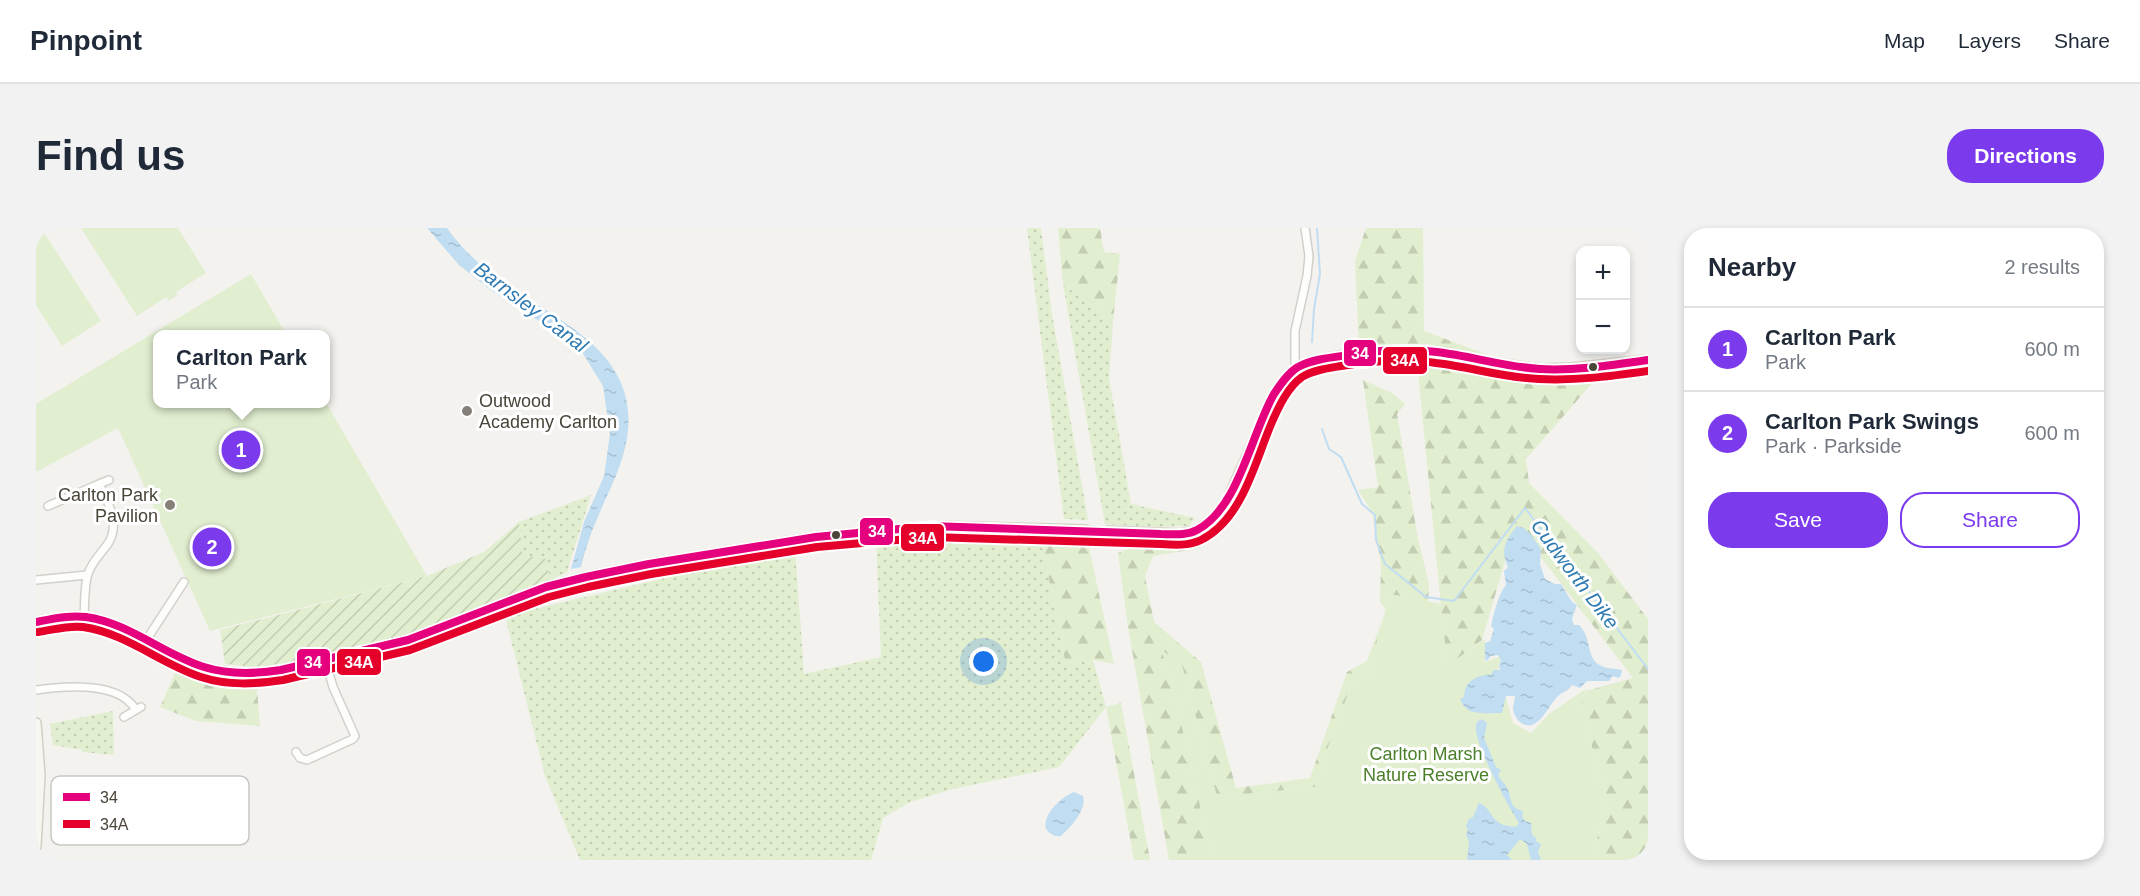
<!DOCTYPE html>
<meta charset="utf-8">
<style>
body{margin:0;font-family:Helvetica,sans-serif;background:#f2f2f3;color:#1f2937}
.controls{position:absolute;right:18px;top:18px;display:grid;overflow:hidden;border-radius:12px;box-shadow:0 3px 9px #0003}
.controls button{width:54px;height:54px;display:grid;place-items:center;padding:0;border:0;border-bottom:2px solid #e0e1e3;background:#fff;color:#1f2937;font:30px sans-serif}
.you{position:absolute;left:948px;top:434px;width:21px;height:21px;margin:-15px;border:4px solid #fff;border-radius:50%;background:#1a73e8;box-shadow:0 0 0 9px #1a73e833}
.badge{display:grid;place-items:center;width:39px;height:39px;border-radius:50%;background:#7c3aed;color:#fff;font-size:20px;font-weight:700}
.pin{position:absolute;translate:-50% -50%;border:3px solid #fff;box-shadow:0 2px 6px #0006}
.popup{position:absolute;left:117px;top:102px;width:177px;height:78px;box-sizing:border-box;display:grid;place-content:center;border-radius:12px;background:#fff;filter:drop-shadow(0 2px 4px #0005);font-size:20px;white-space:nowrap;color:#747a83}
.popup b{font-size:22px;color:#1f2937}
.popup::after{content:'';position:absolute;left:50%;top:100%;margin-left:-12px;border:12px solid transparent;border-top-color:#fff}
.list{margin:0;padding:0;list-style:none}
h2{display:flex;justify-content:space-between;align-items:center;height:78px;margin:0;padding:0 24px;font-size:26px}
h2 small{font-size:20px;font-weight:400;color:#747a83}
.list li{display:grid;grid-template-columns:39px 1fr auto;gap:18px;align-items:center;box-sizing:border-box;height:84px;padding:0 24px;border-top:2px solid #e0e1e3}
.list b{display:block;font-size:22px;white-space:nowrap}
.list p{margin:0;font-size:20px;white-space:nowrap;color:#747a83}
.list em{font-size:20px;font-style:normal;color:#747a83}
.actions{display:flex;gap:12px;padding:18px 24px}
.actions a{flex:1;padding:14px 0;border:2px solid #7c3aed;border-radius:24px;text-align:center;font-size:21px;color:#7c3aed}
.actions .main{background:#7c3aed;color:#fff}
.map{position:relative;flex:none;width:1612px;height:632px;overflow:hidden;border-radius:24px}
header{display:flex;align-items:center;gap:36px;box-sizing:border-box;height:84px;padding:0 30px;background:#fff;border-bottom:2px solid #e0e1e3}
header strong{font-size:28px}
nav{display:flex;gap:33px;margin-inline-start:auto;font-size:21px}
.intro{display:flex;align-items:center;justify-content:space-between;box-sizing:border-box;height:144px;padding:0 36px}
h1{margin:0;font-size:42px}
.button{padding:15px 27px;border-radius:24px;background:#7c3aed;color:#fff;font-size:21px;font-weight:700}
main{display:flex;gap:36px;padding:0 36px}
aside{flex:1;background:#fff;border-radius:24px;box-shadow:0 3px 9px #0003}
.map>svg:first-child{display:block}
.grass{fill:url(#grass-dots)}
.forest{fill:url(#forest-firs)}
.park{fill:#e1eecf}
.garden{fill:url(#garden-furrows)}
.water{fill:url(#water-ripples)}
.lines{fill:none;stroke-linecap:round;stroke-linejoin:round}
.stream{stroke:#c0ddf1;stroke-width:2}
.secondary-tunnel{stroke:#d2cfca;stroke-width:9;stroke-dasharray:9 4.5;stroke-linecap:butt}
.street-casing{stroke:#d2d0cb;stroke-width:10}
.secondary-casing{stroke:#d3cfc5;stroke-width:12}
.street{stroke:#fdfdfc;stroke-width:7}
.secondary{stroke:#f7f6f1;stroke-width:9}
.bus-1-casing{stroke:#fff;stroke-width:12}
.bus-2-casing{stroke:#fff;stroke-width:12}
.bus-1{stroke:#e5007d;stroke-width:8}
.bus-2{stroke:#e4002b;stroke-width:8}
.bus-dot{fill:#4b4439;stroke:#fff;stroke-width:2}
.poi-dot{fill:#868178;stroke:#fff;stroke-width:2}
.labels{text-anchor:middle;dominant-baseline:central;stroke-width:6;stroke-linejoin:round;paint-order:stroke}
.poi-label{font-size:18px;fill:#4b4439;stroke:#fff;text-anchor:start}
.park-label{font-size:18px;fill:#4a7f2a;stroke:#fff}
.water-label{font-size:20px;font-style:italic;fill:#2e7ab2;stroke:#fff}
.key{fill:#fff;stroke:#c9c7c4;stroke-width:1.5}
.key-label{font-size:16px;fill:#4b4439}
.line-badge{stroke:#fff;stroke-width:2}
.badge-label{font-size:16px;text-anchor:middle;font-weight:bold;fill:#fff}
</style>
<header>
<strong>Pinpoint</strong>
<nav><a>Map</a><a>Layers</a><a>Share</a></nav>
</header>
<div class="intro"><h1>Find us</h1><a class="button">Directions</a></div>
<main>
<div class="map">
<svg width="1612" height="632" viewBox="0 0 1612 632">
<defs>
<pattern id="grass-dots" width="8" height="8" patternUnits="userSpaceOnUse" patternTransform="scale(1.5)"><rect width="8" height="8" fill="#e1eecf"/><path d="M2 2h.1M6 6h.1" fill="none" stroke="#c3cdb2" stroke-width="1.8" stroke-linecap="round"/></pattern>
<pattern id="forest-firs" width="22" height="20" patternUnits="userSpaceOnUse" patternTransform="scale(1.5)"><rect width="22" height="20" fill="#e1eecf"/><path d="M5 1l3.5 6h-7zM16 11l3.5 6h-7z" fill="#c3cdb2"/></pattern>
<pattern id="garden-furrows" width="10" height="10" patternUnits="userSpaceOnUse" patternTransform="scale(1.5)"><rect width="10" height="10" fill="#e1eecf"/><path d="M-1 1l2-2M0 10L10 0M9 11l2-2" fill="none" stroke="#c3cdb2"/></pattern>
<pattern id="water-ripples" width="26" height="14" patternUnits="userSpaceOnUse" patternTransform="scale(1.5)"><rect width="26" height="14" fill="#c0ddf1"/><path d="M2 4q2-2 4 0t4 0M15 11q2-2 4 0t4 0" fill="none" stroke="#a6bfcf"/></pattern>
</defs>
<rect width="100%" height="100%" fill="#f4f2ee"/>
<!-- grass -->
<path class="grass" d="M991,0h14l11,86 36,206 -24,-1z
M1027,56l50,38 -4,56 22,126 64,14 -6,8 -33,1 -51,-3z
M555,267l-24,77 -16,8 -7,-24 -21,1 -4,-35z
M912,306l92,1 26,130 27,-5 13,47 -47,60 -106,22 -43,13 -27,16 -12,42h-291l-35,-84 -40,-160 290,-69 9,127 77,-17 -5,-119z
M77,483l1,44 -32,-3v-2l-29,-5 -3,-21z"/>
<!-- forest -->
<path class="forest" d="M1022,0h42l4,24 16,2 -7,68 -50,-38z
M1330,0h57l1,103 64,24 -61,-11 -68,3 -4,-86z
M1410,131l86,14 70,-1 -76,87 3,24 69,70 50,66v241h-56l14,-60 -10,-35 -15,-67 5,-7 47,-13 -109,-143 -17,19 -25,86 -35,27 -30,-306z
M1327,152l29,13 13,11 -8,10 21,125 11,45 -1,18 -38,-8 -22,81 -17,11 -26,69 -9,32 -99,10 -35,-131 -20,-15 13,45 33,144 3,20h-42l-41,-233 -10,-74 31,-12h42l10,7 -48,8 -8,20 9,46 47,40 35,126 74,-10 37,-106 20,-11 19,-51 -6,-8 1,-37 -9,-53 -14,-22 20,-3z
M1004,307l47,3 27,126 -21,-4 -27,5z
M142,438l47,14 31,-1 4,47 -64,-5 -36,-14z
M1085,475l29,157h-16l-28,-153z"/>
<!-- park -->
<path class="park" d="M0,0h5l60,93 -39,25 -26,-41z
M45,0h97l28,45 -30,19 1,3 -8,6 -3,-4 -29,19z
M215,46l35,60h-129v70h168v-3l102,175 -217,55 -92,-203 -82,44v-68z
M1354,366l51,10 6,62 38,-27v23l17,-6 -4,13 15,54 18,10 18,-19 38,-26 -6,10 15,67 10,35 -14,60h-381l-3,-20 -33,-144 -13,-46 20,15 35,132 99,-10 9,-32 26,-69 17,-11z"/>
<!-- garden -->
<path class="garden" d="M483,294l4,35 21,-1 7,24 -164,62 -32,6 -54,13 -46,6 -30,-3 -5,-34 207,-54 57,-24z"/>
<!-- water -->
<path class="water" d="M391,0h20c17,24 39,43 63,59 56,38 130,69 117,151 -5,30 -19,54 -30,81 -7,15 -12,32 -16,48l-10,2 13,-47 20,-46 6,-42 -7,-48 -21,-34 -28,-23 -27,-15 -35,-23 -33,-26z
M1481,298l7,2 7,7 10,14 -1,15 5,15 10,5h6l11,18 5,3 -5,14 2,6h5c13,13 7,30 19,39 6,5 16,4 24,6l-1,6 -3,2 -5,-2 -4,5h-22l-7,7 -8,-3c-4,7 -9,6 -14,11 -9,8 -21,40 -38,26 -3,-2 -6,-8 -7,-12 0,-5 2,-9 2,-14h-9l-4,17c-16,-1 -35,5 -42,-14l4,-2c1,-17 12,-21 28,-23l1,-4h7l-1,-4 2,-6 -3,-5 -7,1 -4,5 -2,-2v-16l5,-2 4,-12 -3,-3c3,-13 7,-31 15,-41l-2,-14 4,-4c-8,-17 -3,-26 9,-41z
M1446,491l5,4 -3,15 12,29 5,3 -3,5c3,6 7,8 9,13 5,8 1,20 16,23l-1,5 3,5 6,2 1,12 4,3v3l5,3 -3,8 3,8h-10l-4,-16 -7,-5 -13,16 5,5h-45l2,-17 -3,-9 2,-4 -2,-4 3,-7 4,-2 6,-14c17,7 8,22 37,24l3,-4c-10,-15 -46,-82 -43,-97 1,-5 2,-5 6,-7z
M1038,564l9,4c4,14 -12,31 -22,40 -7,1 -11,-2 -15,-7 -4,-14 15,-32 28,-37z"/>
<g class="lines">
<!-- stream -->
<path class="stream" d="M1276,114l2,-33 6,-35 -3,-46
M1286,201l7,20 12,8 21,47 13,11 1,25 9,24 41,33 28,4 71,-93 123,161
M1603,632l9,-13"/>
<!-- secondary-tunnel -->
<path class="secondary-tunnel" d="M1050,302l22,1"/>
<defs>
<path id="street" d="M1259,142v-39l12,-55 2,-20 -4,-28
M63,256l10,-4
M12,278l51,-22c9,18 21,39 10,58 -7,11 -17,19 -21,32 -4,12 -3,29 -4,42
M0,352l51,-5
M111,411l37,-57
M0,462c28,-4 83,-9 100,20
M88,489l17,-10
M260,524l4,6 7,2 46,-21 2,-3 -22,-49 -8,-28"/>
<path id="secondary" d="M1072,303l72,3 16,-3 16,-11 15,-19 47,-105 21,-26 20,-9 40,-8 56,-2 37,2 47,10 44,6 32,-1 77,-8
M0,394c16,-3 34,-7 50,-5 43,6 77,37 118,50 25,8 51,7 77,3l127,-30 138,-53 40,-10 63,-13 167,-27 115,-11 155,4
M0,495l4,52 -4,71"/>
</defs>
<!-- street casing -->
<use href="#street" class="street-casing"/>
<!-- secondary casing -->
<use href="#secondary" class="secondary-casing"/>
<!-- street -->
<use href="#street" class="street"/>
<!-- secondary -->
<use href="#secondary" class="secondary"/>
<defs>
<path id="bus-1" d="M0,394c16,-3 33,-7 50,-5 43,6 77,37 118,50 25,8 51,7 77,3l127,-30 138,-53 40,-10 63,-13 167,-27 115,-11 230,8c11,0 25,2 36,-4 42,-22 54,-96 77,-136 6,-9 14,-21 24,-27 13,-7 29,-9 44,-11 31,-6 63,-8 95,-4 34,4 68,15 103,17 36,2 72,-4 108,-9"/>
<path id="bus-2" d="M2,404c15,-2 30,-7 45,-5 43,6 78,37 118,50 27,9 55,7 82,3l127,-30 139,-53 39,-10 63,-13 166,-27 114,-10 230,7c13,1 28,2 40,-4 42,-21 54,-79 71,-118 7,-16 16,-35 30,-45 11,-7 27,-9 39,-11 32,-5 64,-8 95,-3 35,4 69,15 103,16 37,2 73,-3 109,-8"/>
</defs>
<!-- bus-1 casing -->
<use href="#bus-1" class="bus-1-casing"/>
<!-- bus-2 casing -->
<use href="#bus-2" class="bus-2-casing"/>
<!-- bus-1 -->
<use href="#bus-1" class="bus-1"/>
<!-- bus-2 -->
<use href="#bus-2" class="bus-2"/>
</g>
<!-- markers -->
<g class="bus-dot">
<circle cx="1557" cy="139" r="5"/>
<circle cx="800" cy="307" r="5"/>
</g>
<g class="poi-dot">
<circle cx="431" cy="183" r="6"/>
<circle cx="134" cy="277" r="6"/>
</g>
<g class="labels">
<!-- poi labels -->
<g class="poi-label">
<text x="443" y="173">Outwood<tspan x="443" dy="21">Academy Carlton</tspan></text>
<text x="122" y="267" text-anchor="end">Carlton Park<tspan x="122" dy="21">Pavilion</tspan></text>
</g>
<!-- park labels -->
<g class="park-label">
<text x="1390" y="526">Carlton Marsh<tspan x="1390" dy="21">Nature Reserve</tspan></text>
</g>
<!-- water labels -->
<g class="water-label">
<text transform="translate(495 79) rotate(37)">Barnsley Canal</text>
<text transform="translate(1539 346) rotate(53)">Cudworth Dike</text>
</g>
</g>
<!-- legend -->
<rect x="15" y="548" width="198" height="69" rx="9" class="key"/>
<rect x="27" y="565" width="27" height="8" fill="#e5007d"/>
<rect x="27" y="592" width="27" height="8" fill="#e4002b"/>
<g class="key-label">
<text x="64" y="575">34</text>
<text x="64" y="602">34A</text>
</g>
<g class="line-badge">
<rect x="1307" y="111" width="34" height="28" rx="6" fill="#e5007d"/>
<rect x="1346" y="118" width="46" height="29" rx="6" fill="#e4002b"/>
<rect x="823" y="289" width="35" height="29" rx="6" fill="#e5007d"/>
<rect x="864" y="295" width="45" height="29" rx="6" fill="#e4002b"/>
<rect x="300" y="420" width="46" height="28" rx="6" fill="#e4002b"/>
<rect x="260" y="420" width="35" height="29" rx="6" fill="#e5007d"/>
</g>
<g class="badge-label">
<text x="1324" y="131">34</text>
<text x="1369" y="138">34A</text>
<text x="841" y="309">34</text>
<text x="887" y="316">34A</text>
<text x="323" y="440">34A</text>
<text x="277" y="440">34</text>
</g>
</svg>
<div class="controls">
<button>+</button>
<button>−</button>
</div>
<div class="you"></div>
<div class="pin badge" style="left:205px;top:222px">1</div>
<div class="popup"><b>Carlton Park</b>Park</div>
<div class="pin badge" style="left:176px;top:319px">2</div>
</div>
<aside>
<h2>Nearby<small>2 results</small></h2>
<ul class="list">
<li><span class="badge">1</span><div><b>Carlton Park</b><p>Park</p></div><em>600 m</em></li>
<li><span class="badge">2</span><div><b>Carlton Park Swings</b><p>Park · Parkside</p></div><em>600 m</em></li>
</ul>
<div class="actions"><a class="main">Save</a><a>Share</a></div>
</aside>
</main>
